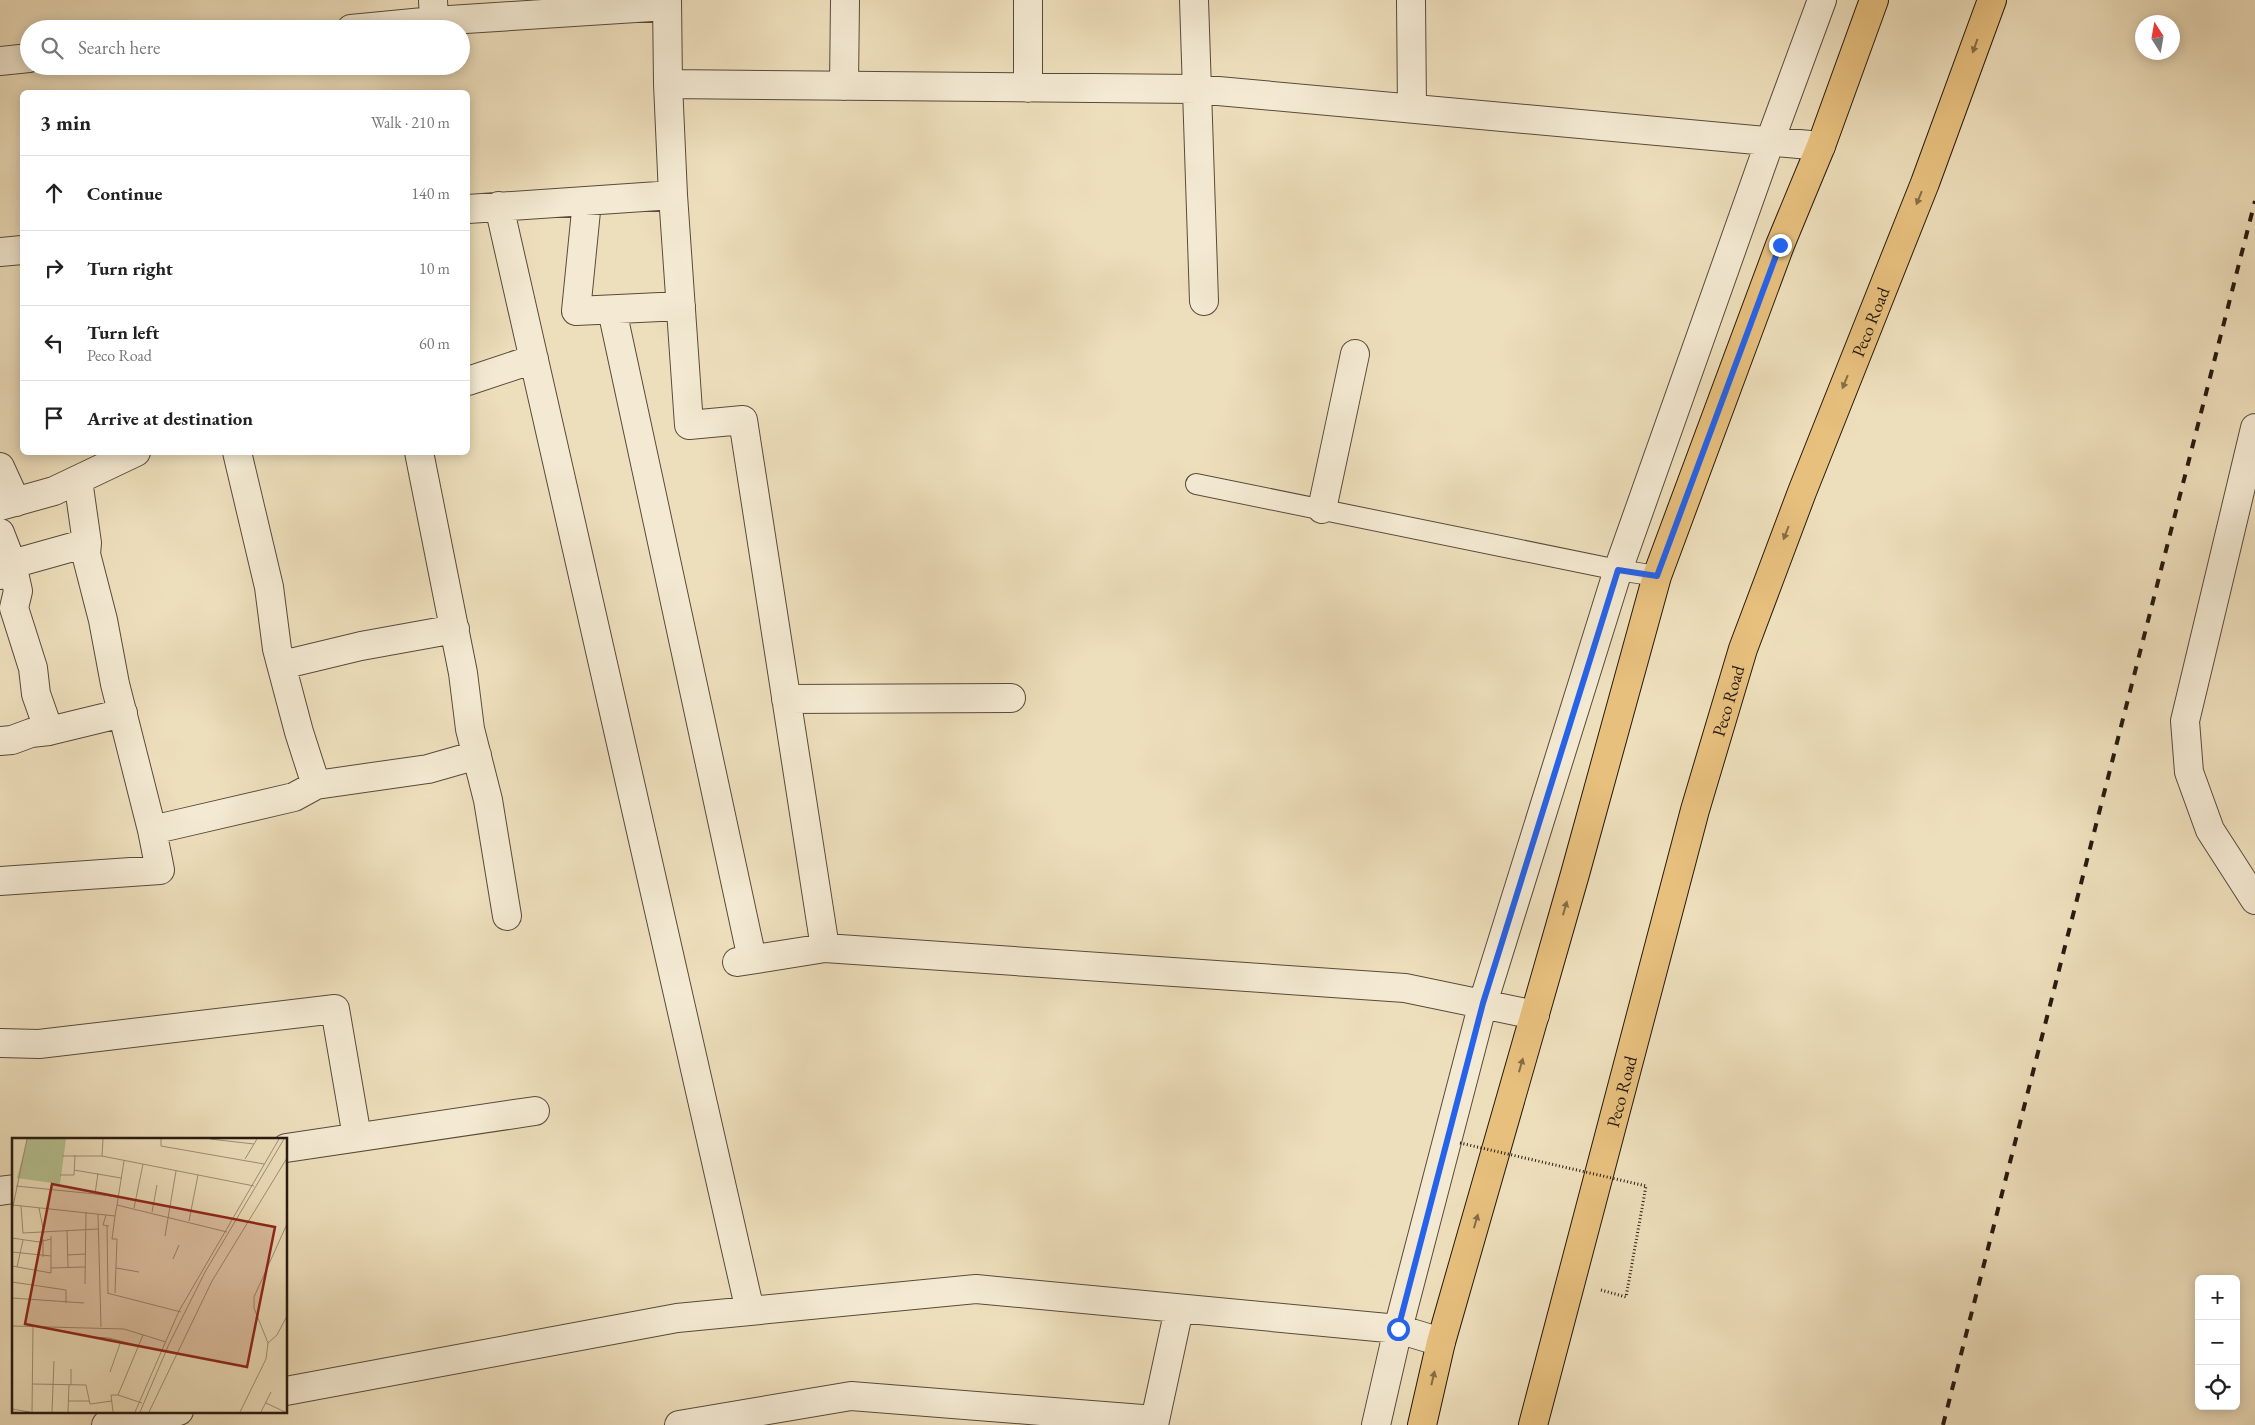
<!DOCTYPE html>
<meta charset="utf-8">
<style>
body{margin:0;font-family:"EB Garamond",serif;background:#f2f2f2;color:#222}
.controls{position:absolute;right:15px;bottom:15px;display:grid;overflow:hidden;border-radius:8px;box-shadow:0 2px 12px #0003}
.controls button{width:45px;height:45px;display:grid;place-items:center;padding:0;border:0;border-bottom:1px solid #e0e0e0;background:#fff;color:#222;font:25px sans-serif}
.compass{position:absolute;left:2135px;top:15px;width:45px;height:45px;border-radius:50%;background:#fff;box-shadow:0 2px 12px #0003;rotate:349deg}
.stop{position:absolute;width:15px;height:15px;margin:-11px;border:4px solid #2563eb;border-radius:50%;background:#fff}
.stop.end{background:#2563eb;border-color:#fff;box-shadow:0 1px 5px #0008}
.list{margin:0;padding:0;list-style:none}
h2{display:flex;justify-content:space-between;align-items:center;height:65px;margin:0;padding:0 20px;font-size:21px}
h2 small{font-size:16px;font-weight:400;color:#767676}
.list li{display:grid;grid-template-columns:32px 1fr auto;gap:15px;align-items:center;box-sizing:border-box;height:75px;padding:0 20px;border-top:1px solid #e0e0e0}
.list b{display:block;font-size:19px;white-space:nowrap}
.list p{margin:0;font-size:16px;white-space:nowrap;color:#767676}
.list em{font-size:16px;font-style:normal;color:#767676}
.icon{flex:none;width:28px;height:28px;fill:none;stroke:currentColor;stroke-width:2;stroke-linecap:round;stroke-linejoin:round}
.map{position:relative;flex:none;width:2255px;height:1425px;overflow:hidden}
.search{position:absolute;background:#fff;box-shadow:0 2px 12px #0003;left:20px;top:20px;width:450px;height:55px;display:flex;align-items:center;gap:12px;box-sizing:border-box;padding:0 18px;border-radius:28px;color:#767676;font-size:19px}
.panel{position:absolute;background:#fff;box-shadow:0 2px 12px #0003;left:20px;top:90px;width:450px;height:365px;border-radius:8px}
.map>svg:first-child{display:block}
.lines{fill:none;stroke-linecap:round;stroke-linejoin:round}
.lane-casing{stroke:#584b3a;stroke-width:22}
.street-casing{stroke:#584b3a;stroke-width:30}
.primary-casing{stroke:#261a0f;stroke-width:30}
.path{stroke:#261a0f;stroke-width:3;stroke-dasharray:1 2.5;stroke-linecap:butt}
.lane{stroke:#f4ead3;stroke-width:20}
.street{stroke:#f4ead3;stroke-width:28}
.primary{stroke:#e7c07e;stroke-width:28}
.rail{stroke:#261a0f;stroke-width:4;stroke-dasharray:9 9;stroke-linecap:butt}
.path-bridge{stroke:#261a0f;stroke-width:3;stroke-dasharray:1 2.5;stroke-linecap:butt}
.oneway{fill:#866d46}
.route{stroke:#2563eb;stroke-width:6}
.labels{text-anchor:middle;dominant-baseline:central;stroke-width:4;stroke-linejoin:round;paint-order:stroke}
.street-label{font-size:18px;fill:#261a0f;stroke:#f4ead3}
.inset-road{fill:none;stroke:#9e9077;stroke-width:1}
.view{fill:#8f2418;fill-opacity:0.15;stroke:#8f2418;stroke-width:2.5}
.inset-edge{fill:none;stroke:#261a0f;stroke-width:2.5}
</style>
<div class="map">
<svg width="2255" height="1425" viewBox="0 0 2255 1425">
<rect width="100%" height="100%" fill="#eedfbc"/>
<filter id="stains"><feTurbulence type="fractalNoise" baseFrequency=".004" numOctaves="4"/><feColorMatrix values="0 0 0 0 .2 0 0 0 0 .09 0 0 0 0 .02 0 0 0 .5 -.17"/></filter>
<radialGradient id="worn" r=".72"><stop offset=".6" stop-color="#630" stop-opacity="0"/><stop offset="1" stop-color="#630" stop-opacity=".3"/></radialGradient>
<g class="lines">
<defs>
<path id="lane" d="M1196,484l422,86 39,6"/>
<path id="street" d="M667,0l1,84
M1194,0l10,301
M1411,0l1,108
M434,21l233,-15
M351,29l83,-8 -1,-21
M0,61l29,-3
M844,86l1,-86
M1028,88v-88
M673,195l16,230 54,-5 82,528
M587,201l-11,110 105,-5
M499,206l251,1105
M468,209l205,-14 -5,-111 528,5 625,57
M0,252l22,-2
M612,310l140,649
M468,381l66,-22
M2255,428l-70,293 4,51 21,58 45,70
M237,452l32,135 8,62 22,83 17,53
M419,452l44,221 7,56 18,71 19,116
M0,467l16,35
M78,480l9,63 -1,11 17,66 12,64 37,146
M0,506l54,-15 82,-39
M1322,509l33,-155
M0,533l12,31 6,27 -4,17 19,60 3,26 13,37
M0,575l12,-11 75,-21
M282,665l79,-19 94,-17
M786,699l225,-1
M0,741l12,-1 19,-7 18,-2 74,-18
M0,881l160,-11 -8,-40 142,-33 22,-12 112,-16 49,-14
M737,962l88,-14 580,40 130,27
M0,1043l39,1 296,-35 22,128
M286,1148l249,-37
M0,1191l14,-2
M286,1391l391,-73 299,-29 422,40 43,13
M106,1425l73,-14
M679,1425l172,-29 304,24
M1154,1425l25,-116
M1376,1425l22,-96 85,-326 135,-433 152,-429 52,-141"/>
<g id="primary">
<path d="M1422,1425l19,-83 134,-468 82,-298 123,-331 41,-99 53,-146"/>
<path id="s1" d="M1533,1425l162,-615 48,-161 59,-157 123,-309 67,-183"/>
</g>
</defs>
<!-- lane casing -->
<use href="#lane" class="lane-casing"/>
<!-- street casing -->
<use href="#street" class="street-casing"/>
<!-- primary casing -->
<use href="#primary" class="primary-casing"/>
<!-- path -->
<path class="path" d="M1601,1290l25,7 20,-111"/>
<!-- lane -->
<use href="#lane" class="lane"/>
<!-- street -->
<use href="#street" class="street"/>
<!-- primary -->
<use href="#primary" class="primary"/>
<!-- rail -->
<path class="rail" d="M1943,1425l312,-1224"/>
<!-- path-bridge -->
<path class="path-bridge" d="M1460,1143l186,43"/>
</g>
<!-- one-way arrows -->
<defs><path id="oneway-solid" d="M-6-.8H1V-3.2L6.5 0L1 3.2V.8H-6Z" transform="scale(1.25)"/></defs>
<g class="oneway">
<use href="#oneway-solid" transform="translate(1975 46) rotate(110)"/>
<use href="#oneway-solid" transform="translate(1919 198) rotate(112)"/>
<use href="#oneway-solid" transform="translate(1845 382) rotate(112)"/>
<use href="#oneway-solid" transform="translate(1786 533) rotate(111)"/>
<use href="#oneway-solid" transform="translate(1565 908) rotate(-74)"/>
<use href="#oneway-solid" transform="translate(1521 1065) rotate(-74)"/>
<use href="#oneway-solid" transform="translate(1476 1221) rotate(-74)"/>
<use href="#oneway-solid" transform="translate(1433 1378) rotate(-77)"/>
</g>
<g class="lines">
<!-- route -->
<path class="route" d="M1398,1329l85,-326 135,-433 39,6 123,-331"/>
</g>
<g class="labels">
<!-- street labels -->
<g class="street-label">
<text stroke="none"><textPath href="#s1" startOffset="1155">Peco Road</textPath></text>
<text stroke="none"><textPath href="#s1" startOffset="750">Peco Road</textPath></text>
<text stroke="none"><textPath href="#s1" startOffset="345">Peco Road</textPath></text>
</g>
</g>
<!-- overview -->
<g transform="translate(12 1138)">
<rect width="275" height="275" fill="#eedfbc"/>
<path d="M15,1h39l-6,45 -43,-6z" fill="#b6c292"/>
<path class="inset-road" d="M149,1v7l103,18M198,1l44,5M50,18h40l152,30M90,18l1,-17M233,21l12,-20M62,32l47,8M48,37h14l1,-20M4,48l79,8 3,-21M83,56l23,3M1,67l102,11 2,-11 110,27M105,67l7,-44M9,68l2,27 75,-4M27,70l5,25M122,70l9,-44M0,73l15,-72M140,74l5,-27M86,76l3,113M94,77l-3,10 6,1M103,78l-3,23h5l-2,54M177,83l9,-46M95,88l1,67M55,92l1,37M39,98v32M153,98l11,-65M0,100l27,4 12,-3M31,101v18M0,114l39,4M55,117l18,-1M161,121l6,-14M0,128l39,7v-5l34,-1M5,129l6,-27M104,130l23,4M0,144l54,8v13M73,146l1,-72M95,155l74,19M0,160l72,5M0,188l112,3 42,13M79,199l18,1 30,8M256,205l-14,-35v-11l33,-73M256,205l9,-8 10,-19M98,234l11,-31M20,246l54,1 4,19 22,-3M59,247v-16M106,257l24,8M56,263h21M254,265l19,9M0,271l18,3M20,274l1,-86M40,274l2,-51M56,274l1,-27M101,274l-2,-17h7l25,-60M123,274l44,-101 100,-172M128,274l29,-68 36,-72 79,-133M137,274l63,-131 75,-123M228,274l26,-53 2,-16M249,274l10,-20"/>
<path class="view" d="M40,46l223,43 -28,140 -222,-43z"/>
<rect width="275" height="275" class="inset-edge"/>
</g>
<rect width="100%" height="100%" filter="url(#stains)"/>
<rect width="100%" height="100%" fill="url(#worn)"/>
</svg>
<div class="controls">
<button>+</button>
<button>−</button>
<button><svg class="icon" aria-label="locate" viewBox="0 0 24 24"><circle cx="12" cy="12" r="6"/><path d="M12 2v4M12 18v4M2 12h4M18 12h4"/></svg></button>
</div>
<svg class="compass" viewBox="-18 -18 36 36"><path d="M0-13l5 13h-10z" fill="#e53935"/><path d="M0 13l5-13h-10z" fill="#767676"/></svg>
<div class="stop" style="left:1398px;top:1329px"></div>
<div class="stop end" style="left:1780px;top:245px"></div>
<div class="search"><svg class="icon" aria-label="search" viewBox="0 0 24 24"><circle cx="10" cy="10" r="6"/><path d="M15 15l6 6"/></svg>Search here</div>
<section class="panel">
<h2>3 min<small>Walk · 210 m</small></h2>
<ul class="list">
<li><svg class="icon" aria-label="ahead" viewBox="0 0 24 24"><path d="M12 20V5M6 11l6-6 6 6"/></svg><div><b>Continue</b></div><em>140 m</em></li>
<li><svg class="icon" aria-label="right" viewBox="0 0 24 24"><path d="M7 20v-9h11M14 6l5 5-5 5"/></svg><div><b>Turn right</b></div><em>10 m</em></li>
<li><svg class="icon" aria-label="left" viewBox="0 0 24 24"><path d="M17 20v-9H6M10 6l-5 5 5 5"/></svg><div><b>Turn left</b><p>Peco Road</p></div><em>60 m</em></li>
<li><svg class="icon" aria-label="arrive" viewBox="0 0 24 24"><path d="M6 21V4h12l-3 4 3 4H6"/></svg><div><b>Arrive at destination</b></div></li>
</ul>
</section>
</div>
